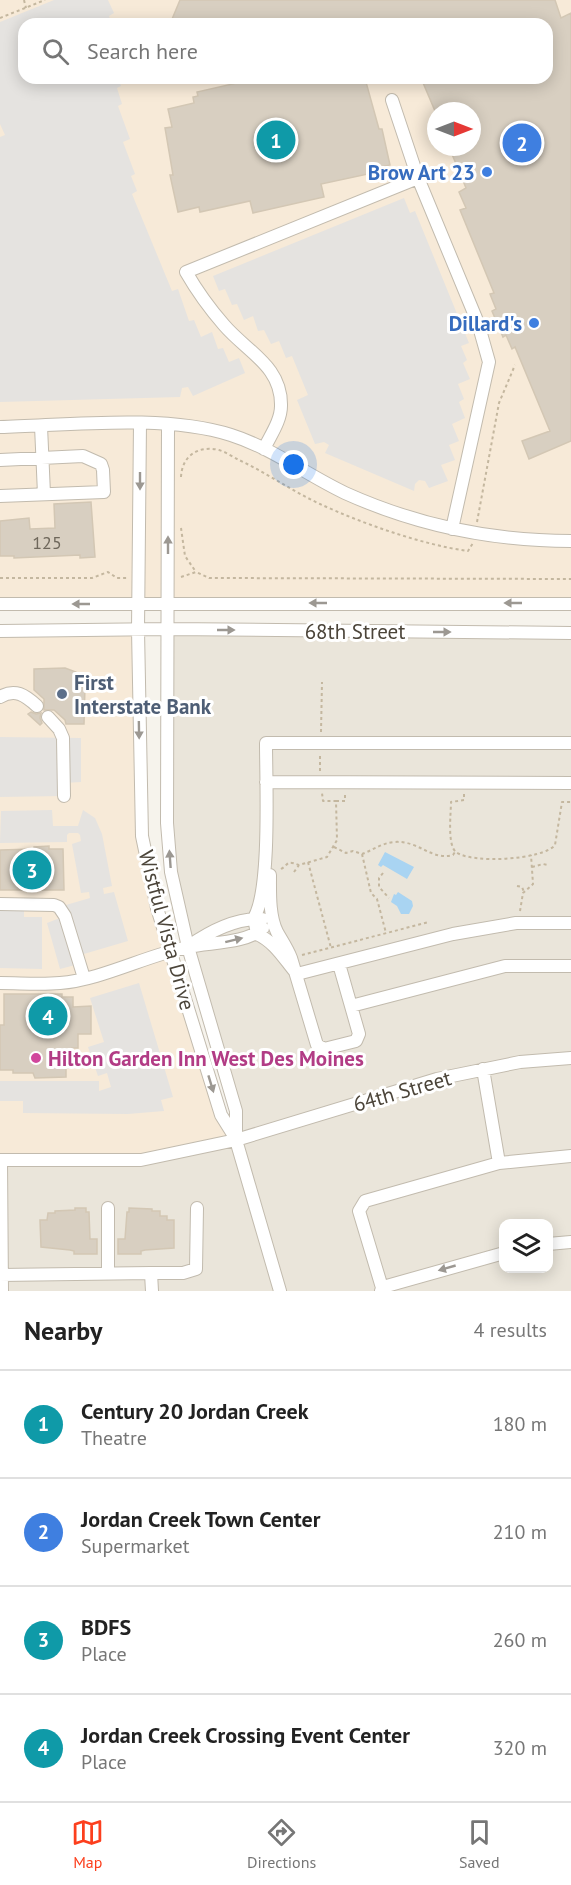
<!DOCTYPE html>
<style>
body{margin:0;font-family:"PT Sans",sans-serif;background:#f6f6f6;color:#222}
.controls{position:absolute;right:18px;bottom:18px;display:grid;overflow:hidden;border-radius:12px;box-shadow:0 3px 15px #0003}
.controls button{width:54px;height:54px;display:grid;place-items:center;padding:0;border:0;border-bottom:2px solid #e0e0e0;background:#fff;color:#222;font:30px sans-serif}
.compass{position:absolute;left:427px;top:102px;width:54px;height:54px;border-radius:50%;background:#fff;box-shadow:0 3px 15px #0003;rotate:90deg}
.you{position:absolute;left:294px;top:465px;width:21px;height:21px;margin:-15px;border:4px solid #fff;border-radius:50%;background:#1a73e8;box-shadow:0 0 0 9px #1a73e833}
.badge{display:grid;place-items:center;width:39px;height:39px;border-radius:50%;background:#fc3f1d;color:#fff;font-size:20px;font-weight:700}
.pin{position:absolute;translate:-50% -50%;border:3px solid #fff;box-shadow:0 2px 6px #0006}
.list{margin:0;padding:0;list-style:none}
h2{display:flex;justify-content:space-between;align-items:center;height:78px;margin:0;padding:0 24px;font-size:26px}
h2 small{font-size:20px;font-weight:400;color:#767676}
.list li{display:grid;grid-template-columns:39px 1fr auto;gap:18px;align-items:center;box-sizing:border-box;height:108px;padding:0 24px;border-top:2px solid #e0e0e0}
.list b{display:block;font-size:22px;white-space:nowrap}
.list p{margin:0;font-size:20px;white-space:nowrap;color:#767676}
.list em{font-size:20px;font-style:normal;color:#767676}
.icon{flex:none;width:33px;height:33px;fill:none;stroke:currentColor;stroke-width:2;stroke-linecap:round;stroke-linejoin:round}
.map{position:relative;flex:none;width:571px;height:1291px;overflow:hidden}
.search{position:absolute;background:#fff;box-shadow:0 3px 15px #0003;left:18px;right:18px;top:18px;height:66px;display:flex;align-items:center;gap:15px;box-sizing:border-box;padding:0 21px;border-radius:18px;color:#767676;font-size:22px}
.sheet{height:510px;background:#fff}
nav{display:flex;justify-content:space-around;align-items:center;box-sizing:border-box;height:84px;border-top:2px solid #e0e0e0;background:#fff;font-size:16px;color:#767676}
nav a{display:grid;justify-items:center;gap:3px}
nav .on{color:#fc3f1d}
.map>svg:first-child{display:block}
.residential{fill:#eae5da;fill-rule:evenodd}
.commercial{fill:#f7ead8;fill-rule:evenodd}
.parking{fill:#e5e3e0}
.water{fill:#a9d4f2}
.building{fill:#d8cfc1;stroke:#d3c7b4;stroke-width:1.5}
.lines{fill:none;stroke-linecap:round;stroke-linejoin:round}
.minor-casing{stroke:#c2bbae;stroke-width:14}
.path{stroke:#c4b79f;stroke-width:2;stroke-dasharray:3 3;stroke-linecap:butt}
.minor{stroke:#fff;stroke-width:12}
.oneway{fill:#9c9892}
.shop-dot{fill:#3f7fe0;stroke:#fff;stroke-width:2}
.service-dot{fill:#5c6f8a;stroke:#fff;stroke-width:2}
.hotel-dot{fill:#d1479c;stroke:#fff;stroke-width:2}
.labels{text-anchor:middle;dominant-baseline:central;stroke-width:6;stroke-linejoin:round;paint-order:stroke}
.number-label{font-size:18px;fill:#6e675b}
.shop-label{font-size:21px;font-weight:bold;fill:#366cbe;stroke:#fff;text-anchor:end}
.street-label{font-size:21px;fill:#4b4439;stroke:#fff}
.service-label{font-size:21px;font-weight:bold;fill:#4e5e75;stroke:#fff;text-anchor:start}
.hotel-label{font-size:21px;font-weight:bold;fill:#b23c85;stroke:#fff;text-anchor:start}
</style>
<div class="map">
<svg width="571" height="1291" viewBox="0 0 571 1291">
<rect width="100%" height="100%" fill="#f6f3ec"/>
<!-- residential -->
<path class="residential" d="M168,629l403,4v658h-571v-131l236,-20v-29l-65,-239zM504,1224h44v44h-44z"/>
<!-- commercial -->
<path class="commercial" d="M0,0h571v604h-571zM24,24h523v54h-523zM436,111h36v36h-36z
M138,630l10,205 4,37 69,243 15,25 -95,20h-141v-529z"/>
<!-- parking -->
<path class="parking" d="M54,0h54l6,13 -5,3 3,8h-88v54h94l3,8 -4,2 5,16 -4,2 12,33 -7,3 12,32 -4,2 6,15 -5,3 40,97 6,-2 11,32 5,-1 7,17 11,-5 6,17 5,-1 6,14 10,-4 6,15 -52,23 -5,-9 -6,1 -2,9 -180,5v-265l5,-2 -5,-11v-102z
M404,198l6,15 5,-2 54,132 -8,3 6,14 -4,3 7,16 -12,5 6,15 -5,3 6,16 -13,6 7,17 -10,4 6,15 -14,5 7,16 -19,7 -4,-7 -6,-1 -4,4 -1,7 -89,-38 4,-8 -5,-3 -9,2 -18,-44 11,-5 -16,-39 -6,2 -7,-17 -8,3 -7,-14 -6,1 -5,-15 -9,4 -7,-16 -5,1 -7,-16 -6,2 -6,-15z
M0,737l81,1v44l-17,1v13l-64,1z
M52,810l1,16h25l5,-16 12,8 7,16 10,52 -9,2 1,6 10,-2 14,49 -51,15 2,8 -19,5 -13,-46 18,-7 -6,-9 31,-9 -1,-6 -8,1 -9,-49 9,-3 -1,-6 -2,-2h-9l-2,2v7l-67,1 1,-32z
M0,904l24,1v12h18v52l-42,-1z
M139,983l34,114 -12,3 3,11 -36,3 -105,-1v-12h-23v-20h99v10l12,-4 -4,-14 -9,3 -10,-29 16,-5 -14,-44z"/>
<!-- water -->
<path class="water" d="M385,852l29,15 -7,12 -24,-14 -2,2 -3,-2z
M398,892l14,9 1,5 -4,8h-8l-4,-8 -6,-4 3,-8 2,1z"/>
<!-- building -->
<path class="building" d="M180,0h375l6,18 10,-5v428l-42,18 -7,-18 28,-10 -35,-84 -3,2 -6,-14 -3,2 -11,-26 4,-2 -6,-15 4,-1 -34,-83 6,-2 -7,-16 7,-4 -17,-41h23v-36h-37l-14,-33h126v-54h-377z
M237,78h122l2,5 5,-1 13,47h3l8,36 -23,5 1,4 -47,10 3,13 -71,16 -3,-12 -50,11 -1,-5 -21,5 -8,-37h3l-8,-47 7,-1 -4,-18 26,-6 -1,-6 5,-1 -1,-4 40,-9z
M91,502l4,55 -15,1v-3l-66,3v-2h-14v-35l29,-3 1,11 25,-1 -1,-24z
M65,668l11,4 9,14 -1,38h-18l-1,-4 -11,-10h-10v-11l-10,-9v-21z
M31,712l5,2 5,-1 -1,5 2,5 -2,2 -12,-11z
M49,846v3h14l1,41h-64v-40l34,-1v-2z
M4,994h58v3h11v10l18,-1v28h-13v14h-6v20h-6v9l-31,1 -2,-5h-20v-3h-13v-45h4z
M75,1208h11v4h3l1,27h7v15h-23v-3l-4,-1 -29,-3 -1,-27h7l1,-7h7v-2l20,-1z
M129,1208l23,1v2h8v5h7v4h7v28l-29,2 -4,1v3h-23v-15h7l2,-27h2z"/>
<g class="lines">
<defs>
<path id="minor" d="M392,100l26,78 60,145 11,39 -37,167
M140,423l-2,207 4,206 15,72 64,207 15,24
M168,425l-1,398 4,49 17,75 48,164v29l44,151
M41,426l3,68
M0,427c71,-2 164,-13 231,8 41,13 76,40 114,58 71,32 149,48 226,48
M264,449c6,-13 17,-28 17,-43 1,-40 -34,-54 -57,-81 -14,-16 -27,-34 -38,-53l232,-94
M0,460l83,-4 18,8 2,6 1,22 -104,4
M0,604h571
M0,631l168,-2 403,4
M0,697c15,-9 25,-2 37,9
M48,717l11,12 4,9 1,58
M266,782l305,1
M270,875c0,18 -1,41 7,57 5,9 10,16 14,26l26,87 7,4 32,-8 3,-7 -20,-70
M0,904l54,1 5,2 6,9 19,62
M189,946c20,-14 47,-28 73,-27
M297,974c-13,-15 -21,-31 -40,-40l-3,-16c17,-28 12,-137 12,-175h305
M297,974l156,-40 63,-11h55
M0,983c20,0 40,2 60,0 41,-3 87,-28 128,-36 22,-5 58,-3 75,-19
M351,1006l154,-40h66
M483,1069l16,94
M0,1160h141l95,-20 201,-61 83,-17 51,-4
M1,1160l1,131
M548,1244l23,-2
M108,1273v-65
M151,1273h32l13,-4 1,-61
M0,1275l151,-2 1,18
M381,1291l2,-4 121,-34
M383,1291l-24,-80 6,-10 134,-38 72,-7"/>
</defs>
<!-- minor casing -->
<use href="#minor" class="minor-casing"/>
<!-- path -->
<path class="path" d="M24,0l2,8
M0,18l45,-18
M181,477c1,-21 17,-32 38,-27 7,2 14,7 20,10 28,13 53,31 81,44 41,19 103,41 148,47l5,-8
M477,522l22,-119 16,-38
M181,528l4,28 11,16
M181,577l15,-5 13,6 362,1
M0,578h92l16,-6 9,6h10
M321,732l1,-50
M320,771v-16
M464,794v6l-13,2c0,11 -4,43 5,50 15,12 87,8 99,-7l7,-43h9
M336,801h9v-6
M334,847l12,6 7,-2 9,3c11,-4 20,-11 32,-12 25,-2 37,19 59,13l2,-3
M362,854l9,39 6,6 9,34
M308,862l23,86
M532,867l11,-3 5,1
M281,869c9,-5 4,-9 18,-4
M294,872l5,-7 28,-8 10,-17 -1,-39h-13l-1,-8
M383,873l-4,5v9l10,11
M517,886l5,1 2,5
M520,911l3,-18 10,-9 -2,-29
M302,955l127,-33"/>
<!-- minor -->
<use href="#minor" class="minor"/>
</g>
<!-- one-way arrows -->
<defs><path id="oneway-solid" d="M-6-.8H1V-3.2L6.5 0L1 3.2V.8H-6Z" transform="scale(1.5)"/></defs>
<g class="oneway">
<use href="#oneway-solid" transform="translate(140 481) rotate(90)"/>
<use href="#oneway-solid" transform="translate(168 545) rotate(-90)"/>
<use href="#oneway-solid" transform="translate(318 603) rotate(-180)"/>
<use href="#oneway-solid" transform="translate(513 603) rotate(-180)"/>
<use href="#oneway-solid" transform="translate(81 604) rotate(180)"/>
<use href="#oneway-solid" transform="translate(226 630)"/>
<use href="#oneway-solid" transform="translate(442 632)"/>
<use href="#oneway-solid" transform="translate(139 730) rotate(89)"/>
<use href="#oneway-solid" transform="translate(170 859) rotate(-94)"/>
<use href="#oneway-solid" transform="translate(234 940) rotate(-14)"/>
<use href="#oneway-solid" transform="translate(211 1084) rotate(73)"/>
<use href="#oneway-solid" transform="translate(447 1268) rotate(164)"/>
</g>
<!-- markers -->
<g class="shop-dot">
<circle cx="487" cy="172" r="6"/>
<circle cx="534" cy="323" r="6"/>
</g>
<circle class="service-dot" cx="62" cy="694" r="6"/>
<circle class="hotel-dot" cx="36" cy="1058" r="6"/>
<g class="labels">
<!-- number labels -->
<g class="number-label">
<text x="47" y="542">125</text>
</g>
<!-- shop labels -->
<g class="shop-label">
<text x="475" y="172">Brow Art 23</text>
<text x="522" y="323">Dillard's</text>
</g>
<!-- street labels -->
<g class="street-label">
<text x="355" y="631">68th Street</text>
<text transform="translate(167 930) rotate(75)">Wistful Vista Drive</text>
<text transform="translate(402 1091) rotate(-16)">64th Street</text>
</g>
<!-- service labels -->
<g class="service-label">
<text x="74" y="682">First<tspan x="74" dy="24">Interstate Bank</tspan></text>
</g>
<!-- hotel labels -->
<g class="hotel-label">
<text x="48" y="1058">Hilton Garden Inn West Des Moines</text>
</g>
</g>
</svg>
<div class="controls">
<button><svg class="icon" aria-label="layers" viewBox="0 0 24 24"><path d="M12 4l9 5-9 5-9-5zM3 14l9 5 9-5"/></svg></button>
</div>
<svg class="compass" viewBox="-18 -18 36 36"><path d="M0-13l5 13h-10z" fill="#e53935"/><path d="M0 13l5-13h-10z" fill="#767676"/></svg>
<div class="you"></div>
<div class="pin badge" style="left:276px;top:140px;background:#0f9aa8">1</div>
<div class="pin badge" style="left:522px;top:143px;background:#3f7fe0">2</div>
<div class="pin badge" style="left:32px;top:870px;background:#0f9aa8">3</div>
<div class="pin badge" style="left:48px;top:1016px;background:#0f9aa8">4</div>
<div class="search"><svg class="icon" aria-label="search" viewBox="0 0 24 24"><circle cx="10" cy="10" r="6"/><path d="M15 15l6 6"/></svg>Search here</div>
</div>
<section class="sheet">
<h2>Nearby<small>4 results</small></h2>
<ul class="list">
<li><span class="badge" style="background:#0f9aa8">1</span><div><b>Century 20 Jordan Creek</b><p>Theatre</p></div><em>180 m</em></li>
<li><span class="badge" style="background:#3f7fe0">2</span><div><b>Jordan Creek Town Center</b><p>Supermarket</p></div><em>210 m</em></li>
<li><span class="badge" style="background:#0f9aa8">3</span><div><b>BDFS</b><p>Place</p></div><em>260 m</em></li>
<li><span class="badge" style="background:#0f9aa8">4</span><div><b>Jordan Creek Crossing Event Center</b><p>Place</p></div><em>320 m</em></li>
</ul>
</section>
<nav>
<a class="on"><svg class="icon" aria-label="map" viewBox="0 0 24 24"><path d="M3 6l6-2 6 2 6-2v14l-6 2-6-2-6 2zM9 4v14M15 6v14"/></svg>Map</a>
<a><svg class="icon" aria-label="directions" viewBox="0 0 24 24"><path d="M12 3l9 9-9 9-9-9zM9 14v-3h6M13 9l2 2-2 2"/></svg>Directions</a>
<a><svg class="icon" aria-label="saved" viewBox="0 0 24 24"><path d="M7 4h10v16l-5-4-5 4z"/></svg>Saved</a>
</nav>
